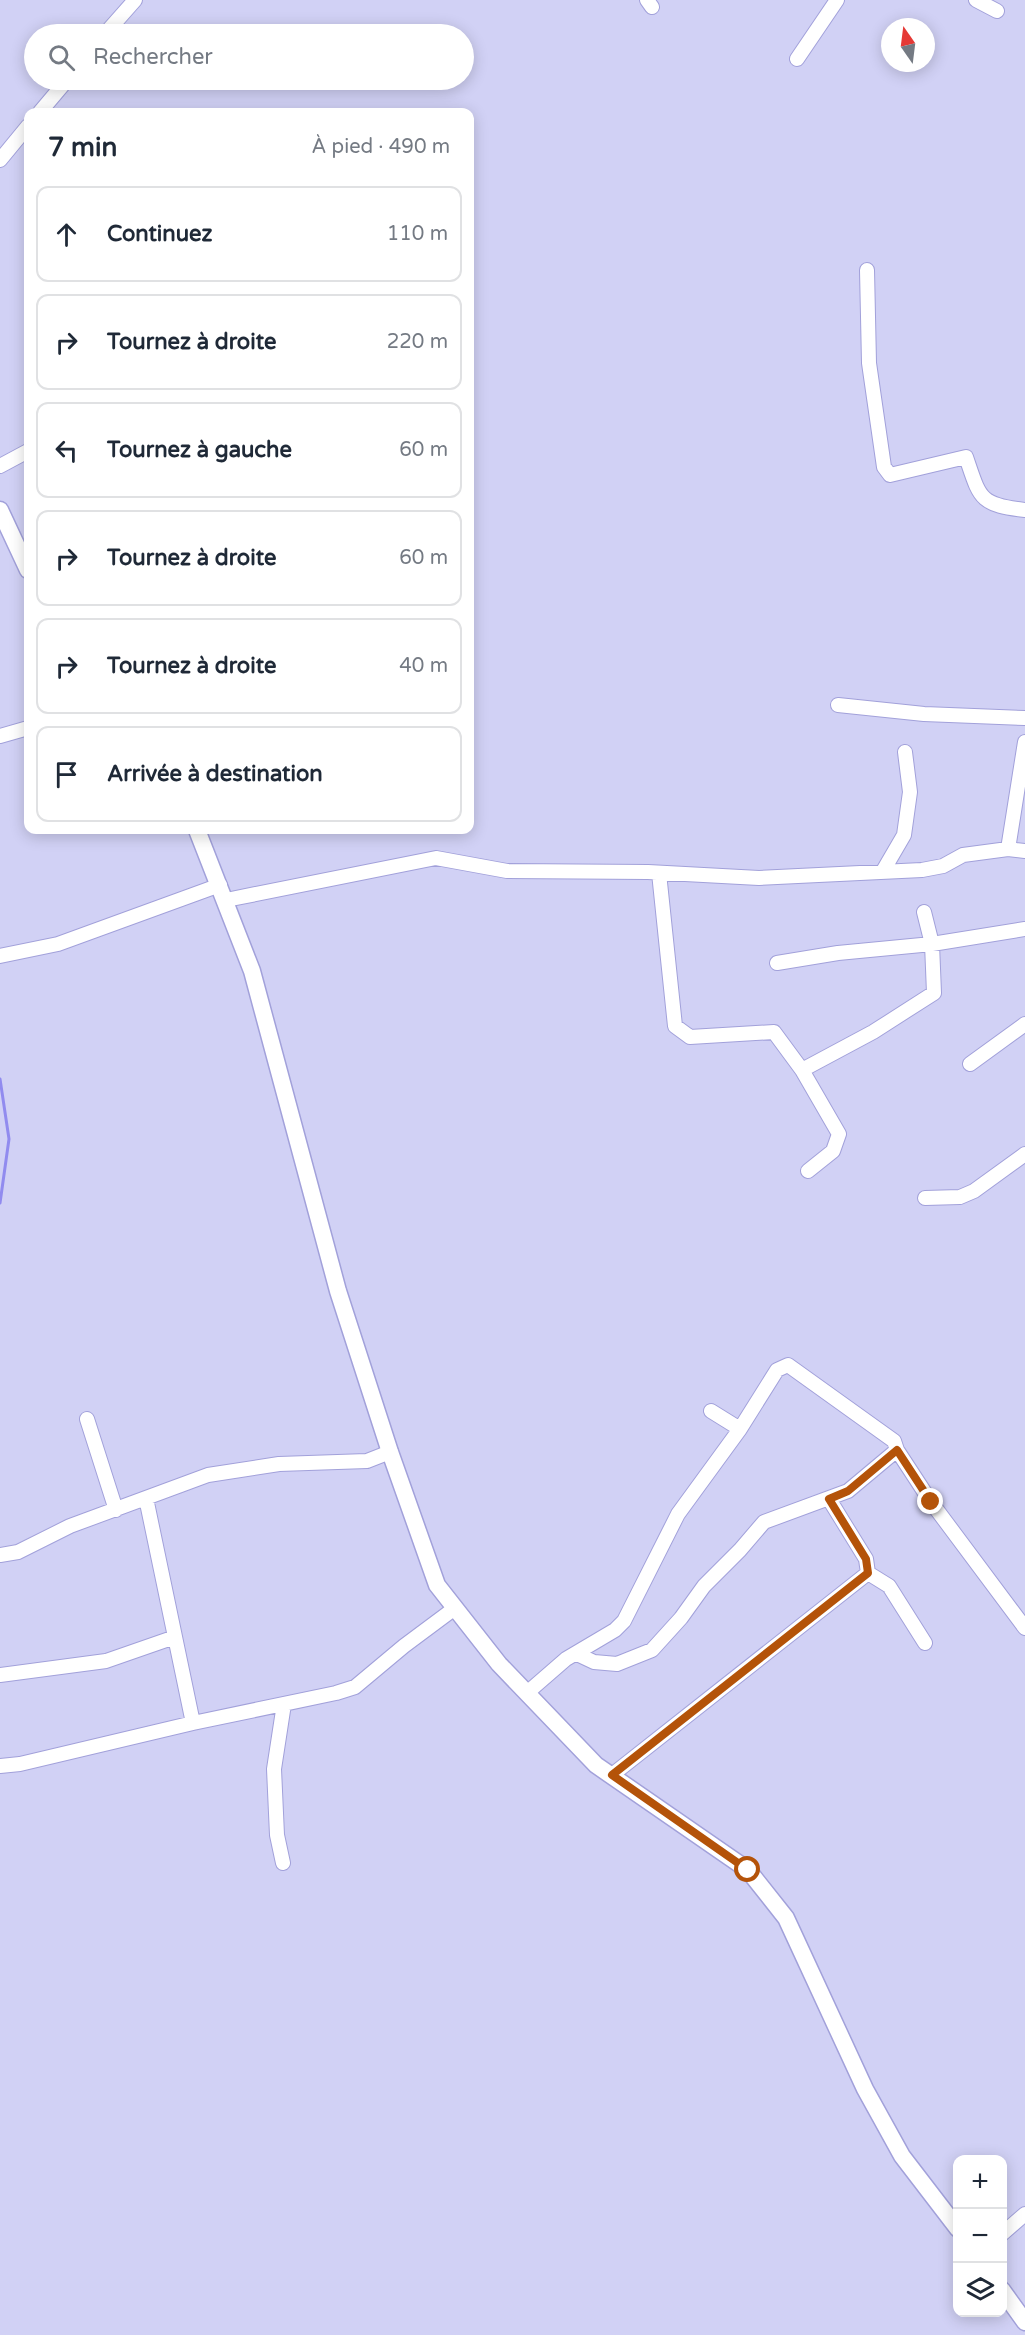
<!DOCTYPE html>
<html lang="fr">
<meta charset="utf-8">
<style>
body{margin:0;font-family:"Varela Round",sans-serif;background:#f6f6f7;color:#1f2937}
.controls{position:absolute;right:18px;bottom:18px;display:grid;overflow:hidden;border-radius:12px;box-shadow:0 3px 15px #0003}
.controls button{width:54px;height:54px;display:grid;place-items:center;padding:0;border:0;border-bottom:2px solid #e0e1e3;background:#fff;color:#1f2937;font:30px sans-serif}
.compass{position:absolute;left:881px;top:18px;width:54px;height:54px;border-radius:50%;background:#fff;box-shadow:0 3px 15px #0003;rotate:346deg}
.stop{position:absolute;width:18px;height:18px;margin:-14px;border:4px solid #b45309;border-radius:50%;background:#fff}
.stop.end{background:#b45309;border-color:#fff;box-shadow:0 2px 6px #0008}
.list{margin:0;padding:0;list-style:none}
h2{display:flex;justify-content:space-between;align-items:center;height:78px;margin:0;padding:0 24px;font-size:26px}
h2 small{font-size:20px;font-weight:400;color:#747a83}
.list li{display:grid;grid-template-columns:39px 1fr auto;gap:18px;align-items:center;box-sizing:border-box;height:96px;margin:0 12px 12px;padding:0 12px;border:2px solid #e0e1e3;border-radius:12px}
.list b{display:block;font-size:22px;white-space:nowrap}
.list em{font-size:20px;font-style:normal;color:#747a83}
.icon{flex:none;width:33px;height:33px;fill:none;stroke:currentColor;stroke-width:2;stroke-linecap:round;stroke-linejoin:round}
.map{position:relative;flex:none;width:1025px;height:2335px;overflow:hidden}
.search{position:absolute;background:#fff;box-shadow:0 3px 15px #0003;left:24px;top:24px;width:450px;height:66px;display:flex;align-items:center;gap:15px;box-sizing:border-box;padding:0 21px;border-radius:33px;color:#747a83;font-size:22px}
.panel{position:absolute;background:#fff;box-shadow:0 3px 15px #0003;left:24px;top:108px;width:450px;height:726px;border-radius:12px}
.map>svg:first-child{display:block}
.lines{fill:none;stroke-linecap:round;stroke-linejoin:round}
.stream{stroke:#918bef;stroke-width:3}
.minor-casing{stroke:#a2a1da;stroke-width:16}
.major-casing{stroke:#a2a1da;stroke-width:19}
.minor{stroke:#fff;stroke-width:14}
.major{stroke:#fff;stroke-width:16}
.route{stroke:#b45309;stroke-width:8}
</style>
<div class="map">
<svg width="1025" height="2335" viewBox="0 0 1025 2335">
<rect width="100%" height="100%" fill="#d1d1f5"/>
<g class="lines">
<!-- stream -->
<path class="stream" d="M0,1079l9,60 -9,64"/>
<defs>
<path id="minor" d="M647,0l5,7
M976,0l21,11
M105,34l30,-34
M797,59l40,-59
M40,112l27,-32
M0,160l28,-34
M867,270l2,93 15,104 6,8 76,-18c14,41 13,48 59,53
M0,466l28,-15
M838,705l86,9 101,4
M0,736l28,-8
M1008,849l17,-107
M883,871l21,-36 6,-43 -5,-40
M659,873l16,153 15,11 84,-5 28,38 37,64 -6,17 -25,20
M226,900l210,-42 71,13 141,1 111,6 163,-8 21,-4 20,-11 45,-6 17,2
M0,956l58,-12 162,-59
M777,963l61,-10 94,-9 93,-15
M970,1064l55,-40
M802,1070l71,-38 61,-39 -2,-49 -8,-32
M925,1198l35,-1 14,-6 51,-37
M87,1419l29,91
M740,1429l37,-59 11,-5 106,76 3,9 34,52 94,126
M146,1498l47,225
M0,1555l18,-3 52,-26 138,-51 71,-11 88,-3 23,-9
M868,1573l21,13 36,57
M577,1654l17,8 23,2 35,-14 29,-32 23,-32 36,-36 24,-28 84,-31 49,-41
M0,1675l106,-14 69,-24
M528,1692l38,-33 49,-29 9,-9 54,-107 62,-85 -29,-18
M0,1766l20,-2 173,-41 143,-30 19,-6 49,-41 51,-38
M612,1775l256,-202 -2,-14 -37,-60
M283,1863l-6,-28 -3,-66 10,-65
M1002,2234l23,-20"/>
<path id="major" d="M0,510l28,60
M197,830l55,141 86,320 52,161 47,133 62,79 97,101 152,105 38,48 79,171 37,67 56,73
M1002,2290l23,32"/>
</defs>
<!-- minor casing -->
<use href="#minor" class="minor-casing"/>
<!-- major casing -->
<use href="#major" class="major-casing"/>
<!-- minor -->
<use href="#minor" class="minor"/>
<!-- major -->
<use href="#major" class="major"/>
</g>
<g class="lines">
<!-- route -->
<path class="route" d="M748,1870l-136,-95 256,-202 -2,-14 -37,-60 19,-8 49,-41 34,52"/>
</g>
</svg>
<div class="controls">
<button>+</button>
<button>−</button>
<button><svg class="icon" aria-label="layers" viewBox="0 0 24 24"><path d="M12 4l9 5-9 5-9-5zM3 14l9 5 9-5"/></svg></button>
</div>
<svg class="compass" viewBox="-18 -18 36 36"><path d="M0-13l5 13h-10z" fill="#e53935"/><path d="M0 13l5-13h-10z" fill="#747a83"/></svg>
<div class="stop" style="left:748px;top:1870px"></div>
<div class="stop end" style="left:931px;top:1502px"></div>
<div class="search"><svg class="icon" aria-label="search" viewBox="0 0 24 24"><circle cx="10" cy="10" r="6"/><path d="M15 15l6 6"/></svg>Rechercher</div>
<section class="panel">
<h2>7 min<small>À pied · 490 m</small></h2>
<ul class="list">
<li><svg class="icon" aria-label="ahead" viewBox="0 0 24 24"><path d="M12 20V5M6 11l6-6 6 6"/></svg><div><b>Continuez</b></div><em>110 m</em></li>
<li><svg class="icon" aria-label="right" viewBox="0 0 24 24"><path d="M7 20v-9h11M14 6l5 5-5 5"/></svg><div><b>Tournez à droite</b></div><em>220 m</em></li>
<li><svg class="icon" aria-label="left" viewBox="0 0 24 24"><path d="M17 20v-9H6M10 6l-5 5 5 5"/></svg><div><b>Tournez à gauche</b></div><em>60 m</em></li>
<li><svg class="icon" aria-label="right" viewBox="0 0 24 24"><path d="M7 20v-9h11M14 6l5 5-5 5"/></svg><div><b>Tournez à droite</b></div><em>60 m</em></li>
<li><svg class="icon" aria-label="right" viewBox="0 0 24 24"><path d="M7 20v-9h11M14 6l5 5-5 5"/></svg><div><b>Tournez à droite</b></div><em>40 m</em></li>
<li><svg class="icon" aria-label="arrive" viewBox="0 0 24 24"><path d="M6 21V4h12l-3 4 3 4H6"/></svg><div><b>Arrivée à destination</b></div></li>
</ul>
</section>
</div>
